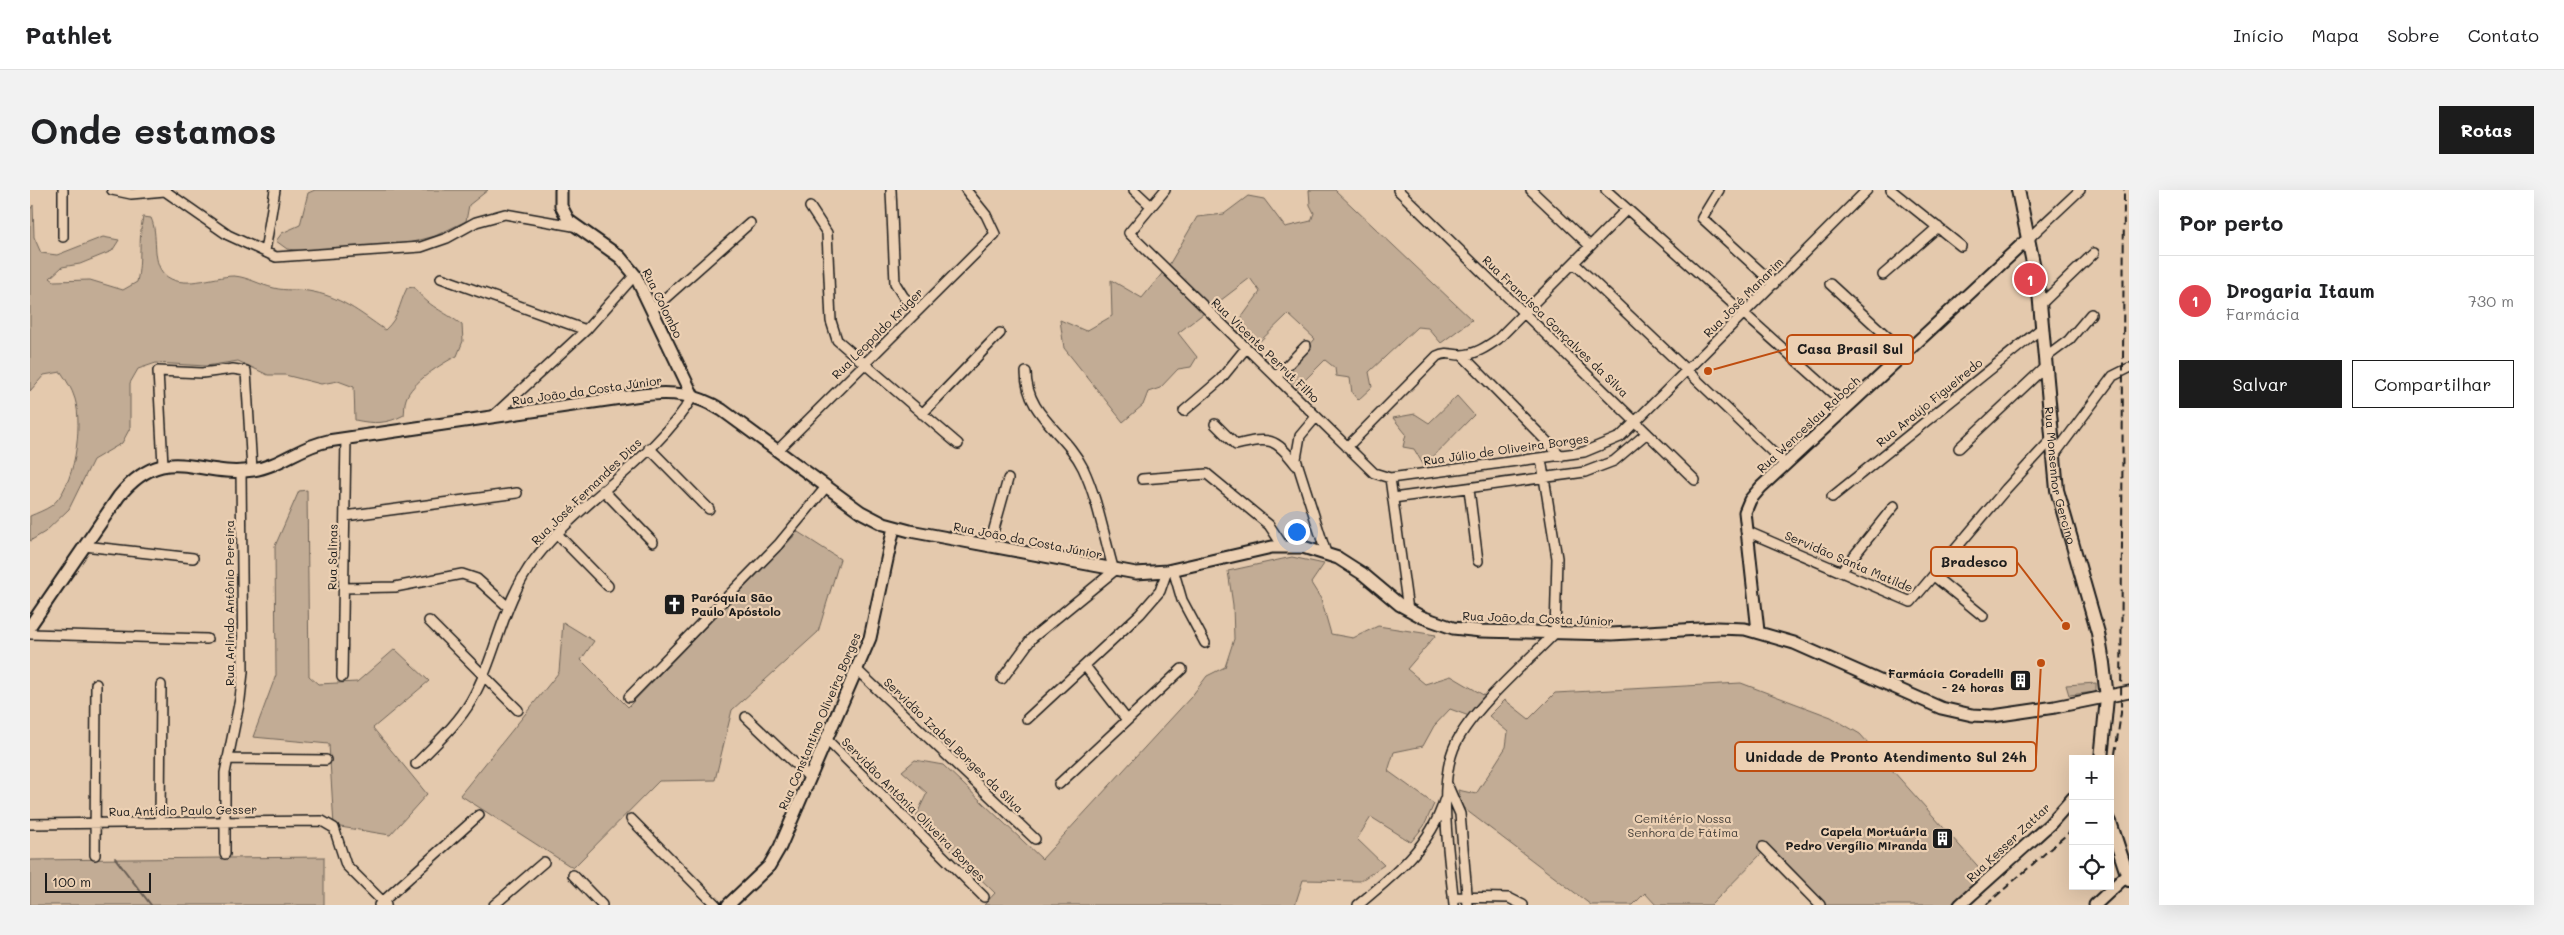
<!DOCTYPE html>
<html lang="pt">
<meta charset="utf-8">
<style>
body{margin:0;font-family:Mali,sans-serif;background:#f2f2f2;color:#202124}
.controls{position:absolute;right:15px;bottom:15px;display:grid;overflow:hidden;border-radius:0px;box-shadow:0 5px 20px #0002}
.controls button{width:45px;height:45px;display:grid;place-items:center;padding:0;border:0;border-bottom:1px solid #e0e0e0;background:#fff;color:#202124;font:25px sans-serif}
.scale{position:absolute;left:15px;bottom:12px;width:106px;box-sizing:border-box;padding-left:5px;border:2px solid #1c1c1c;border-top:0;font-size:14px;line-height:18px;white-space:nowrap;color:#1c1c1c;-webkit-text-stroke:4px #ecd0b3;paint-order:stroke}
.you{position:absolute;left:1266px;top:341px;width:18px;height:18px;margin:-12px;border:4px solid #fff;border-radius:50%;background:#1a73e8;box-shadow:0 0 0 8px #1a73e833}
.badge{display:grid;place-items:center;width:32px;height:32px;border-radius:50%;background:#1c1c1c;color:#fff;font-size:16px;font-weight:700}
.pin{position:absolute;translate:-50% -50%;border:2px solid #fff;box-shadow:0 1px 5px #0006}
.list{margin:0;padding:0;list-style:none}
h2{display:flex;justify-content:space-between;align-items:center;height:65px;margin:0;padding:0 20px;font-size:21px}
h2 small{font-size:16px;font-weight:400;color:#757577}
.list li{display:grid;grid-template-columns:32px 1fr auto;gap:15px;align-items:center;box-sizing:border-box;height:90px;padding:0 20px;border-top:1px solid #e0e0e0}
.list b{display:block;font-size:19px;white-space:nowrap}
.list p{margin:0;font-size:16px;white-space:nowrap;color:#757577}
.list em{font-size:16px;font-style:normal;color:#757577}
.actions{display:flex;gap:10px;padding:15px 20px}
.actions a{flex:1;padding:11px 0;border:1px solid #1c1c1c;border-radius:0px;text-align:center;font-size:18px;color:#1c1c1c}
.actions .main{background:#1c1c1c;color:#fff}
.icon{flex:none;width:28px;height:28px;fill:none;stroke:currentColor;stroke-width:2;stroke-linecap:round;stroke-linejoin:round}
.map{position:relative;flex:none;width:2099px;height:715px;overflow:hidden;border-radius:0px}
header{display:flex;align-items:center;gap:30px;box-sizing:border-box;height:70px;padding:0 25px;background:#fff;border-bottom:1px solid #e0e0e0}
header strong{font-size:24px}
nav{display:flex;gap:28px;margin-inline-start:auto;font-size:18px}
.intro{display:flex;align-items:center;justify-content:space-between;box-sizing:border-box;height:120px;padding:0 30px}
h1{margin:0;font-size:35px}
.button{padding:12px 22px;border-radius:0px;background:#1c1c1c;color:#fff;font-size:18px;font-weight:700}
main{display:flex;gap:30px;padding:0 30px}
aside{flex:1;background:#fff;border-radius:0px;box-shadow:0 5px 20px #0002}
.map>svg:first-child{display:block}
.green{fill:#c2ac95;stroke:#6f6458}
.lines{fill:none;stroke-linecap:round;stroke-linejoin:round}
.stream{stroke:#665c52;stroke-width:2}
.street-casing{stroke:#1c1c1c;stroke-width:12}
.secondary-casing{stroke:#1c1c1c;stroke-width:15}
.primary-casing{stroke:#1c1c1c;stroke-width:16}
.street{stroke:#ecd0b3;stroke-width:9}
.secondary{stroke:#ecd0b3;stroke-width:11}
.primary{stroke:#ecd0b3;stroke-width:12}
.rail{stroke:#1c1c1c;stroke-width:2;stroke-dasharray:8 4;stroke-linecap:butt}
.labels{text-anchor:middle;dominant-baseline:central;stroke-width:4.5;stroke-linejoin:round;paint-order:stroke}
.street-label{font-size:12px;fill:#1c1c1c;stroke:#ecd0b3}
.poi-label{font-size:12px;font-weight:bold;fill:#1c1c1c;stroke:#ecd0b3;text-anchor:end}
.park-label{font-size:12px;fill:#46403a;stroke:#ecd0b3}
.leader{fill:none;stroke:#bf4d0f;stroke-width:2}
.callout-dot{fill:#bf4d0f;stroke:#ecd0b3;stroke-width:2}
.callout{fill:#ecd0b3;stroke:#bf4d0f;stroke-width:2}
.callout-label{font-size:14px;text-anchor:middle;font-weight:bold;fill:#1c1c1c}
</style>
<header>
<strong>Pathlet</strong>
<nav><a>Início</a><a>Mapa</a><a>Sobre</a><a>Contato</a></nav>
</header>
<div class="intro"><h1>Onde estamos</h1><a class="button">Rotas</a></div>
<main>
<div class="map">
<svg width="2099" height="715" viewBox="0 0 2099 715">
<rect width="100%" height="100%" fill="#e4c9ad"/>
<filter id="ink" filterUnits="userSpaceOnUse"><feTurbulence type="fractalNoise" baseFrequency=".02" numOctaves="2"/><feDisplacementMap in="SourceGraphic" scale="10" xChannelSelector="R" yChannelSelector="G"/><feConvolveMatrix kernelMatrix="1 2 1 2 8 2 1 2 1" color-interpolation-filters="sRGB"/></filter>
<g filter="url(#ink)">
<!-- green -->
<path class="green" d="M285,0h173l-19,15 -3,16 -31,15 -30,8 -102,7 -16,-2 -11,-8 6,-8 18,-8 8,-32z
M1279,0h26l137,130 -31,23 -13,-15 -11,-1 -48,45 3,15 -14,13 -6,-7 -2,-15 -14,-2 -1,-8 -10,-8 -30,30 -14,-12 34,-39 -27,-25 -35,34 -19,-20 26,-36 -10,-14 -72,55 19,24 -6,10 -13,2 -18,19 -12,4 -5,13 -20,17 -59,-74 -4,-28 26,11 26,-15 -1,-36 31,18 27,-33 28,-48 27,-3 24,-18 16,3 21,28 26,-6 3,-8 -4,-8z
M3,15l1,32 7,16 16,2 46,-18 16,3 -7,11 -32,13 -18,3 -12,11 4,3 36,-1 33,10 14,-8c5,-22 1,-43 6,-65l8,1c8,17 0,42 13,56 17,17 49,2 70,2 14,1 26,9 40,12 11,3 22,1 34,3 32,5 51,21 77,39 15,-14 13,-24 22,-42l7,-1c15,21 29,23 48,38l1,16 -6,15c-15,7 -46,27 -51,43 -2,5 -1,11 -2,16 -17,9 -30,9 -49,5l-1,-33 -16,-6 -17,3 -36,-9h-17l-30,-14 -32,5 -50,-3 -18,6 -8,14v45l-8,15 -29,17 -24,49 -24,23 -15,9v-25c7,-3 15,-6 21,-10 24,-18 32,-80 24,-107 -3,-10 -8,-18 -14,-27l-17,3 -14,16v-181z
M1427,206l17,19 -50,51 -10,-17 -11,-2 3,-13 -13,-16 22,-4 14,9z
M277,300l2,186 9,8 39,-2 38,-33 34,32 -56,47 54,66 -37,41 -56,-9 -5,-82 -76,-7 23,-62 -1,-129 24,-55z
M768,342l42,27 -22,73 -86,78 -17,70 -56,1 -86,87 -113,-73 99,-123 4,-50 31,19 -13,19 47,47z
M1262,367l32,7 -13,19 10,16 10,35 22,4 25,-12 58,9 -29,34 18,15 26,-8 34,20 -16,20 -19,-7 -16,17 -11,20 -29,6 -6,19 46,33 -10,22 -13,16 -40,-25 -14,22 27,26 -24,16 -57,-1 -8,25h-311l11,-12 -79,-77 11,-23 -25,-22 13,-11 28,5 99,94 149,-162 16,-21 18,-9 9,-28 -1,-34 -5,-34z
M1711,493l90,34 29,17 124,139 -1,5 -32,27h-125l-56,-55h-5l-54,55h-55l-11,-12 -12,12h-42l-129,-98 -4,-17 18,4 30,-47 2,-15 -19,-16 16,-16 24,19 26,-26z
M2066,493v9l-27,3 -3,-10z
M294,667v48h-294v-45z"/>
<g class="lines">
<!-- stream -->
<path class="stream" d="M85,668l36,47"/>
<defs>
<path id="street" d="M33,0v47
M82,0l19,4 34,-3 63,44 48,22 145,-10 26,-9 29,-16 29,-8 68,12
M861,0l4,93 8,13 14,15
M1104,0l17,16
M1135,0l-36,43 245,240 16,5 194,-26 36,-15 247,-247
M1368,0l297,290
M1501,0l59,56
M1576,0l241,216
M1689,0l-17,28 72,66
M1861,0l70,56
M780,17l17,26 4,88 6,19 121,104
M1999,48l51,-48
M235,61l10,-61
M1544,73l211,201
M1853,85l55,-48
M411,88l145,52
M1800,94l75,69
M2011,114l53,-51
M622,120l98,-87
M1432,165l99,101
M2015,168l24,-18 22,-26
M1246,187l30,-31
M1154,221l36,-31 26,-32
M892,224l78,-81
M462,227l94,-87 49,-55
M1286,227l-16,19 -4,23 30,94
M1185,234l21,21c33,-8 39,-8 60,20
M1317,257l90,-91c9,-5 15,-1 24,-1 14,0 27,-9 37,-16l129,-130
M619,258l60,61
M1929,258l86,-81
M747,261l218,-217 -9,-19 -20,-25
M2022,268l61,-82 16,-8
M133,275l-5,-94 44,2 31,-4 13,2 6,99
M1360,288l18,132
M1112,289l65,-5 62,51 14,21
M1439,299l9,72
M573,300l50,52
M1802,307l211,-170
M1363,308l192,-26 29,-11 33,-28
M315,326l172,-23
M1716,341l165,71 95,-113 45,-49
M528,345l50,51
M54,356l109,12
M959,357l19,-68
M1143,379l9,31 23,43
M1811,382l53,-66
M1904,386l49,40
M314,398l51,-1 67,-13 15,5 30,27
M399,431l89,89
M0,444l177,5
M1055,476l42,54
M827,480l178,169
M312,487l4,-239
M972,489l30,-41 82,-67c-10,-34 -16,-71 -31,-103 -18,-37 -57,-52 -57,-96
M599,507l149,-152 48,-58
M716,527l63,60
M997,529l113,-105 20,-23 7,-20
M796,549l158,158
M197,569l99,1
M386,574c19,-20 41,-39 55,-63 27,-47 30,-97 64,-142 45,-59 120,-99 158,-163
M1029,594l123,-115
M1417,594l13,30 8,91
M601,629l85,86
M130,633l1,-138
M0,634l292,-3 12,7 12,37 40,40
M1733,657l57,58
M195,664v-81l15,-74 3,-27 -2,-201
M65,665l1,-171
M543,685l29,30
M1423,707l56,1 14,7
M349,715l100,-90
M464,715l50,-43
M1328,715c34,-28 73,-59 86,-104
M1424,715c-4,-44 -18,-122 2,-162 18,-36 70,-80 99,-110l2,-75 -16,-99"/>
<path id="secondary" d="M531,0v16l8,15 51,36 15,18 58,121
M0,436l89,-130c47,-57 79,-17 134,-26 27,-4 48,-24 75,-29l313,-46c31,-4 55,-1 81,15l139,102 23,12 26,7 226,42 31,-2 105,-24h31l35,11 25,16 37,31 22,12 31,11 28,3 131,3 105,-6 28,1 49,14 147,65 31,7 21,1 62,-9 74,-15
M1728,441l-13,-119 5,-12 11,-13 268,-249
M698,715l41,-39 11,-19 90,-209 24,-111
M1930,715l90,-81 23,-26
M2065,715l32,-30"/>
<g id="primary">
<path id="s1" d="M1988,0l21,102 18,198 41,143 5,30 4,35 -6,61"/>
<path d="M2080,632l19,58"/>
</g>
</defs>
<!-- street casing -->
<use href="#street" class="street-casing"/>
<!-- secondary casing -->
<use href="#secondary" class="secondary-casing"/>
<!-- primary casing -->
<use href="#primary" class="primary-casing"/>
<!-- street -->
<use href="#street" class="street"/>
<!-- secondary -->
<use href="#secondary" class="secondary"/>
<!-- primary -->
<use href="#primary" class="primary"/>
<!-- rail -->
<path class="rail" d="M2080,575l5,-11 6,-41 3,-523
M1956,715l87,-76"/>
</g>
</g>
<!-- icons -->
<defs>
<symbol id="church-square" viewBox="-11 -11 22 22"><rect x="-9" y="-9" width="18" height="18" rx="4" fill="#1c1c1c" stroke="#ecd0b3"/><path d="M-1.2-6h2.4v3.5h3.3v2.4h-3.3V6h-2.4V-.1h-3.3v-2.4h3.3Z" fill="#fff"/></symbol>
<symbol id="building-square" viewBox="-11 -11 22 22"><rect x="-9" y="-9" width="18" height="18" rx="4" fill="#1c1c1c" stroke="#ecd0b3"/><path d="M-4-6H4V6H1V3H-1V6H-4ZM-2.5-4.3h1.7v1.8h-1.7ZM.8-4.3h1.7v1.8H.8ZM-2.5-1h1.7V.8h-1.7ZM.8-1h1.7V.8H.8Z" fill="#fff"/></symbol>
</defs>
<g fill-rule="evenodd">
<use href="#church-square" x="632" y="402" width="25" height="25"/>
<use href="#building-square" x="1978" y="478" width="25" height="25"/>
<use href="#building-square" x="1900" y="636" width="25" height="25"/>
</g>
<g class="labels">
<!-- street labels -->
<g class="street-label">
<text transform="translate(1713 107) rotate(-45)">Rua José Manarim</text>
<text transform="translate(633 113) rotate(64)">Rua Colombo</text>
<text transform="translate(1526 136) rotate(44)">Rua Francisca Gonçalves da Silva</text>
<text transform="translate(847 143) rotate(-45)">Rua Leopoldo Krüger</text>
<text transform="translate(1236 160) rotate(44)">Rua Vicente Perrut Filho</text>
<text transform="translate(557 200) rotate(-8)">Rua João da Costa Júnior</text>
<text transform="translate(1899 212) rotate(-39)">Rua Araújo Figueiredo</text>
<text transform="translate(1778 234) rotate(-43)">Rua Wenceslau Raboch</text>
<text transform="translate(1476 259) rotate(-8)">Rua Júlio de Oliveira Borges</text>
<text stroke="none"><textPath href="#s1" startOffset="289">Rua Monsenhor Gercino</textPath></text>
<text transform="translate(556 301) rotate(-44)">Rua José Fernandes Dias</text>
<text transform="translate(998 350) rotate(11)">Rua João da Costa Júnior</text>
<text transform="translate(302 367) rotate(-89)">Rua Salinas</text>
<text transform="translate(1819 371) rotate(23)">Servidão Santa Matilde</text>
<text transform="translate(199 413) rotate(-90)">Rua Arlindo Antônio Pereira</text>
<text transform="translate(1508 428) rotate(2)">Rua João da Costa Júnior</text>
<text transform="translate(789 531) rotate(-67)">Rua Constantino Oliveira Borges</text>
<text transform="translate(924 555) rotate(44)">Servidão Izabel Borges da Silva</text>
<text transform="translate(884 619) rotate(45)">Servidão Antônia Oliveira Borges</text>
<text transform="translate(153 620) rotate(-1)">Rua Antídio Paulo Gesser</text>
<text transform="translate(1978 652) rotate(-43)">Rua Kesser Zattar</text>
</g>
<!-- poi labels -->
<g class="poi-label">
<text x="661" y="407" text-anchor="start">Paróquia São<tspan x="661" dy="14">Paulo Apóstolo</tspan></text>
<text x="1974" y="483">Farmácia Coradelli<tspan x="1974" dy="14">- 24 horas</tspan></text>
<text x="1897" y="641">Capela Mortuária<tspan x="1897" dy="14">Pedro Vergílio Miranda</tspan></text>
</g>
<!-- park labels -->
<g class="park-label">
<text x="1653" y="628">Cemitério Nossa<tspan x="1653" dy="14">Senhora de Fátima</tspan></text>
</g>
</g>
<!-- callouts -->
<path class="leader" d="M1678 181L1757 159M2036 436L1987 372M2011 473L2006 567"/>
<g class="callout-dot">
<circle cx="1678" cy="181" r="5"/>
<circle cx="2036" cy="436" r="5"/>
<circle cx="2011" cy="473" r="5"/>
</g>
<g class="callout">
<rect x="1757" y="145" width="126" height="29" rx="5"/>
<rect x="1901" y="357" width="86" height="29" rx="5"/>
<rect x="1705" y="552" width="301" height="29" rx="5"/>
</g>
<g class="callout-label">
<text x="1820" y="164">Casa Brasil Sul</text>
<text x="1944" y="377">Bradesco</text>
<text x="1856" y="572">Unidade de Pronto Atendimento Sul 24h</text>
</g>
</svg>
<div class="controls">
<button>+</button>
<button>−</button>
<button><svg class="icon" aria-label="locate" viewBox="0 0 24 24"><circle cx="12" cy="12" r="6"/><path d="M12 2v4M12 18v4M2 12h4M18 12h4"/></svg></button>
</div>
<div class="scale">100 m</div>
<div class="you"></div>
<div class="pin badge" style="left:2000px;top:89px;background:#e0444e">1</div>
</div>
<aside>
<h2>Por perto<small></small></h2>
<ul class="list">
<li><span class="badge" style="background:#e0444e">1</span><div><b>Drogaria Itaum</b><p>Farmácia</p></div><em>730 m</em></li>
</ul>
<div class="actions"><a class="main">Salvar</a><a>Compartilhar</a></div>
</aside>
</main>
